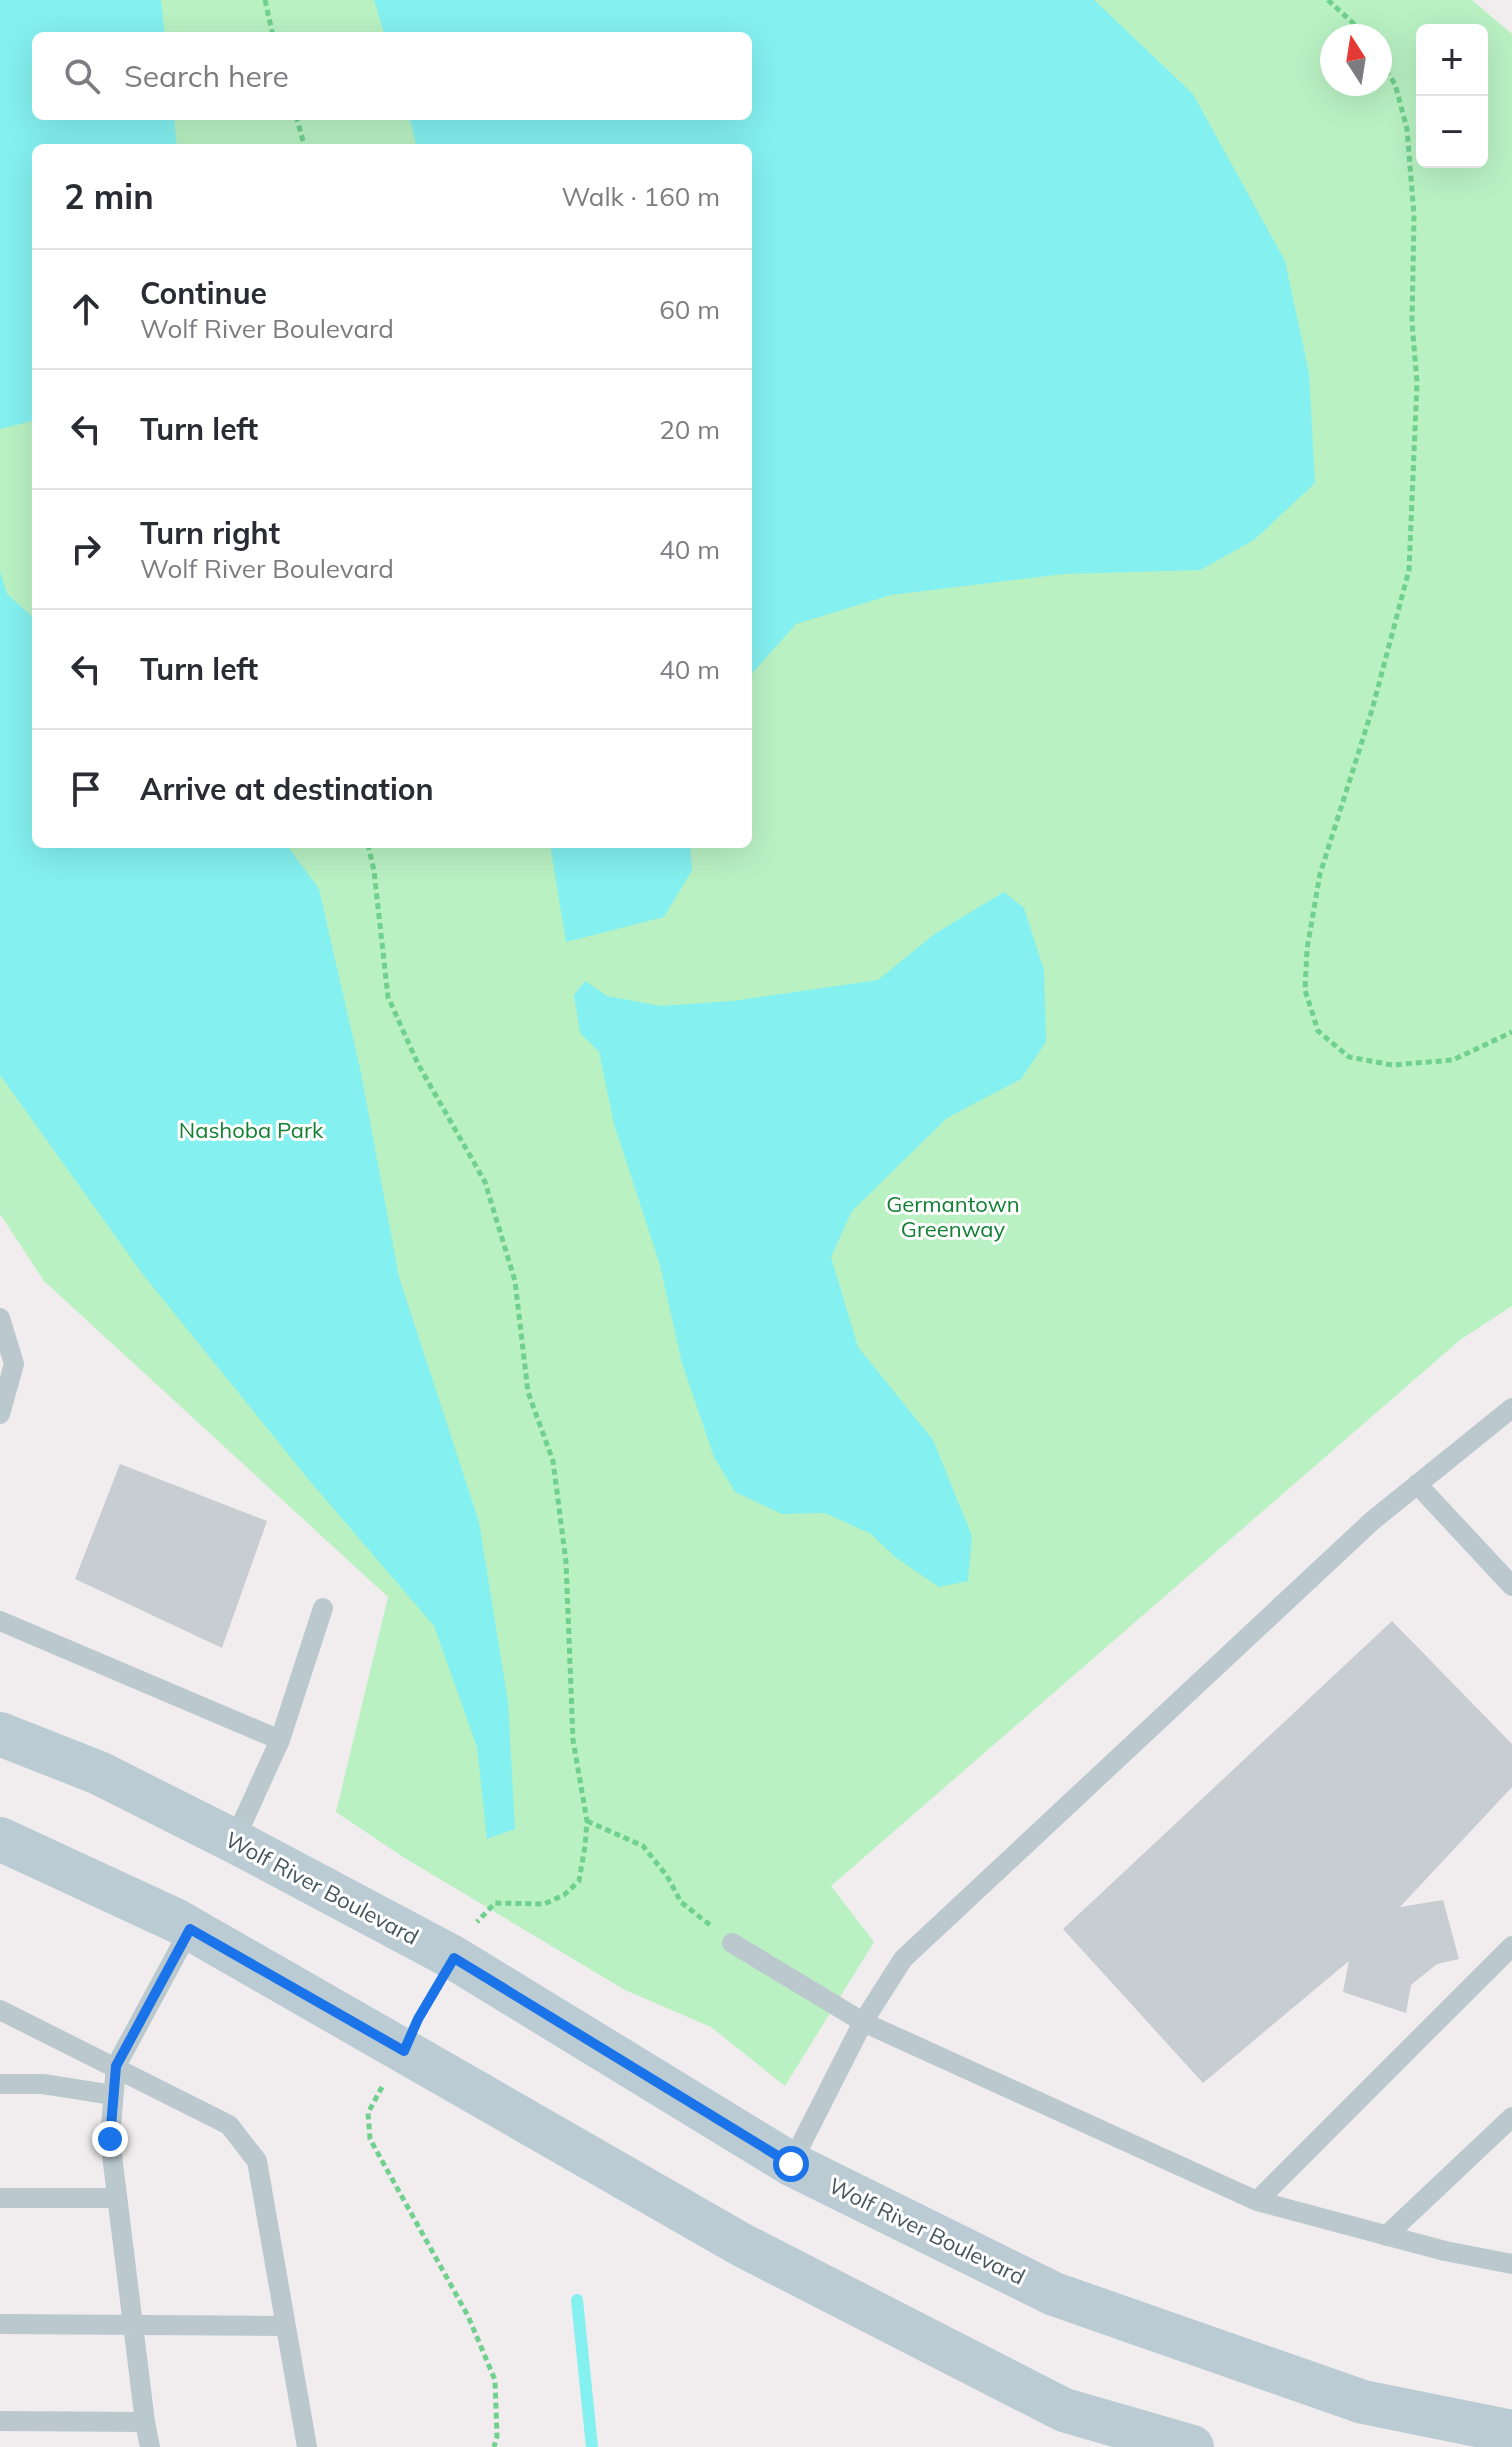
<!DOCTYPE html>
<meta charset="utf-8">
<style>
body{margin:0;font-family:Mulish,sans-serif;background:#f7f7f7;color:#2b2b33}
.controls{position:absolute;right:24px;top:24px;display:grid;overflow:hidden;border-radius:12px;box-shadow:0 8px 32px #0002}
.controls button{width:72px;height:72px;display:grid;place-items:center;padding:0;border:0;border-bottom:2px solid #e1e1e2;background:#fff;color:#2b2b33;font:40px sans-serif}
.compass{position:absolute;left:1320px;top:24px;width:72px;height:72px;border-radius:50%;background:#fff;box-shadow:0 8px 32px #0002;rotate:348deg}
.stop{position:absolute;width:24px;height:24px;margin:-18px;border:6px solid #1a73e8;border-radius:50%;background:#fff}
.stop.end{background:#1a73e8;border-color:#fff;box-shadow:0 2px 8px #0008}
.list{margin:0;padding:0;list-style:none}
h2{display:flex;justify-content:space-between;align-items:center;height:104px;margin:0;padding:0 32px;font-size:34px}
h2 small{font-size:26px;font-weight:400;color:#7c7c81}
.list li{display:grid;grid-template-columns:52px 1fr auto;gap:24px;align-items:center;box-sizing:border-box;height:120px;padding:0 32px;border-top:2px solid #e1e1e2}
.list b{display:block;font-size:30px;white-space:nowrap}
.list p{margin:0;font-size:26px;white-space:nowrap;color:#7c7c81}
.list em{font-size:26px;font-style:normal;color:#7c7c81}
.icon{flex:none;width:44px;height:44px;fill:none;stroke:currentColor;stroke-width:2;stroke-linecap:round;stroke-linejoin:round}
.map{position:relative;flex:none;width:1512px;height:2447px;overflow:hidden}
.search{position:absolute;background:#fff;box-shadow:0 8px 32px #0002;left:32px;top:32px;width:720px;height:88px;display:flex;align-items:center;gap:20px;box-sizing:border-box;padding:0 28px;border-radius:12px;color:#7c7c81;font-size:30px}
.panel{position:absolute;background:#fff;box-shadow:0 8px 32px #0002;left:32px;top:144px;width:720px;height:704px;border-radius:12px}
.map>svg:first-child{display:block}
.green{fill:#b9f1c3;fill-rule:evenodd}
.water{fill:#84f0f0}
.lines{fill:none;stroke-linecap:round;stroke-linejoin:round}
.stream{stroke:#84f0f0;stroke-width:12}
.building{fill:#c7cdd1}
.path{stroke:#70d08d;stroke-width:5;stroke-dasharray:6 4;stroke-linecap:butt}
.lane{stroke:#bbc9ce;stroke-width:20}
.secondary{stroke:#bacbd3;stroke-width:44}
.route{stroke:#1a73e8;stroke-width:10}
.labels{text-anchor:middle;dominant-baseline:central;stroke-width:6;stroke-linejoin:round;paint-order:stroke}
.park-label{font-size:22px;fill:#128133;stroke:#fff}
.street-label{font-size:22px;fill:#45565c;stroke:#fff}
</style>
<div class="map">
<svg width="1512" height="2447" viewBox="0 0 1512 2447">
<rect width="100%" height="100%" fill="#f1edee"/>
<!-- green -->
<path class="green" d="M0,0h1472l40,34v1272l-52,34 -629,546 43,56 -89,144 -74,-59 -86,-37 -222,-133 -67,-45 52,-215 -344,-316 -44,-67zM1422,30h60v132h-60zM36,36h712v80h-712zM1332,36h48v48h-48zM36,148h712v696h-712z"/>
<!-- water -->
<path class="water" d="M0,0h161l4,36h-129v80h138l3,32h-141v272l-36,9z
M374,0h720l99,94 92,167 24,112 6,110 -61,57 -54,30 -136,4 -173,21 -95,29 -48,54v-530h-331l-8,-32h339v-80h-363z
M0,571l7,23 29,26v224h250l33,45 42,184 38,204 80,245 29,180 7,127 -28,10 -10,-92 -43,-121 -125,-146 -168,-208 -141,-197z
M550,844h140l2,26 -28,47 -98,25z
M1004,892l20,16 20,62 2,72 -25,37 -74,39 -95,93 -21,46 27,90 75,93 39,96 -4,45 -29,6 -44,-30 -24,-23 -46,-21 -43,1 -47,-22 -21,-35 -32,-94 -22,-98 -46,-141 -15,-72 -19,-19 -6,-38 11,-14 22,15 53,10 72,-5 146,-21 58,-47z"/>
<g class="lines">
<!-- stream -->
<path class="stream" d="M577,2300l15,147"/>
</g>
<!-- building -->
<path class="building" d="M120,1464l147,57 -45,127 -147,-69z
M1392,1621l120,123v43l-112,120 43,-7 16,59 -22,5 -26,21 -5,28 -63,-21 6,-31 -146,122 -140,-154z"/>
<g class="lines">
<!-- path -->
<path class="path" d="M265,0l8,36
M1328,0l25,23 9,13
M1380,62l15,22 12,45 7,86 -2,108 5,59 -8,188 -37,140 -52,164 -13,75 -2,41 13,41 31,26 43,8 61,-5 59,-28
M296,116l9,32
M368,844l6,27 14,126 30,67 67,118 30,99 13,111 25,69 13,101 7,178 14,81 -2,25 -6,35 -15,14 -20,9 -49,-1 -18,19
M587,1821l56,25 24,30 14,26 29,23
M382,2087l-14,26 2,26 98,177 27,64 2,56 -3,11"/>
<!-- lane -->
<path class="lane" d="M0,1318l14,46 -14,50
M1417,1484l95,102
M0,1621l280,119
M234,1841l46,-101 43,-132
M732,1943l131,79 394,179 188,50 67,13
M0,2010l229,115 28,36 50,286
M0,2084h43l70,11
M791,2164l72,-142 40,-63 469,-438 140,-113
M0,2198h117
M1257,2201l255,-255
M1386,2236l126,-119
M0,2324l286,2
M0,2421l145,1 -35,-283 6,-73 74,-137
M145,2422l5,25"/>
<!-- secondary -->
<path class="secondary" d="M0,1734l99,39 135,68 220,117 337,206 263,130 309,108 149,30
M0,1839l177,82 565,324 322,165 128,37"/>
</g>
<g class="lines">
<!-- route -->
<path class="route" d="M110,2139l6,-73 74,-137 214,122 14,-32 36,-61 337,206"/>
</g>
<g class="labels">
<!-- park labels -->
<g class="park-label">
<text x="251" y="1130">Nashoba Park</text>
<text x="953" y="1204">Germantown<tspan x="953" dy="25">Greenway</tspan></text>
</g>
<!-- street labels -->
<g class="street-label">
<text transform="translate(322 1888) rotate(28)">Wolf River Boulevard</text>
<text transform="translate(927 2231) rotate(26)">Wolf River Boulevard</text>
</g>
</g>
</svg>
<div class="controls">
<button>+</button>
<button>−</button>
</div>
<svg class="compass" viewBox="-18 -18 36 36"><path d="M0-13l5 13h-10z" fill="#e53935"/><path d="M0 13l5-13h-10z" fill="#7c7c81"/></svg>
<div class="stop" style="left:791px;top:2164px"></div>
<div class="stop end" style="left:110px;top:2139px"></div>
<div class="search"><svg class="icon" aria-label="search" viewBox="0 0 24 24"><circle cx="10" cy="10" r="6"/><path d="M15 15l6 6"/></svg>Search here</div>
<section class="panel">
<h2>2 min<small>Walk · 160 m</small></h2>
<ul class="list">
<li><svg class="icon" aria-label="ahead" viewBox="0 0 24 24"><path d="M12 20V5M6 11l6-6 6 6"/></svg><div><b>Continue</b><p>Wolf River Boulevard</p></div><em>60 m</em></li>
<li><svg class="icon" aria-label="left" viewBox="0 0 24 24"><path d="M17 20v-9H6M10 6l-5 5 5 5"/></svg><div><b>Turn left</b></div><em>20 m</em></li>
<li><svg class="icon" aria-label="right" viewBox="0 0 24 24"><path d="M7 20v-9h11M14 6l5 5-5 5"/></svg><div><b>Turn right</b><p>Wolf River Boulevard</p></div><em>40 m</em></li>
<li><svg class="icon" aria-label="left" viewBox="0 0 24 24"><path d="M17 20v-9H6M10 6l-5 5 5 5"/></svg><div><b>Turn left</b></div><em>40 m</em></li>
<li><svg class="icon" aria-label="arrive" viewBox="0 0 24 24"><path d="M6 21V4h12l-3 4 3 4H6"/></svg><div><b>Arrive at destination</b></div></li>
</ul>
</section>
</div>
